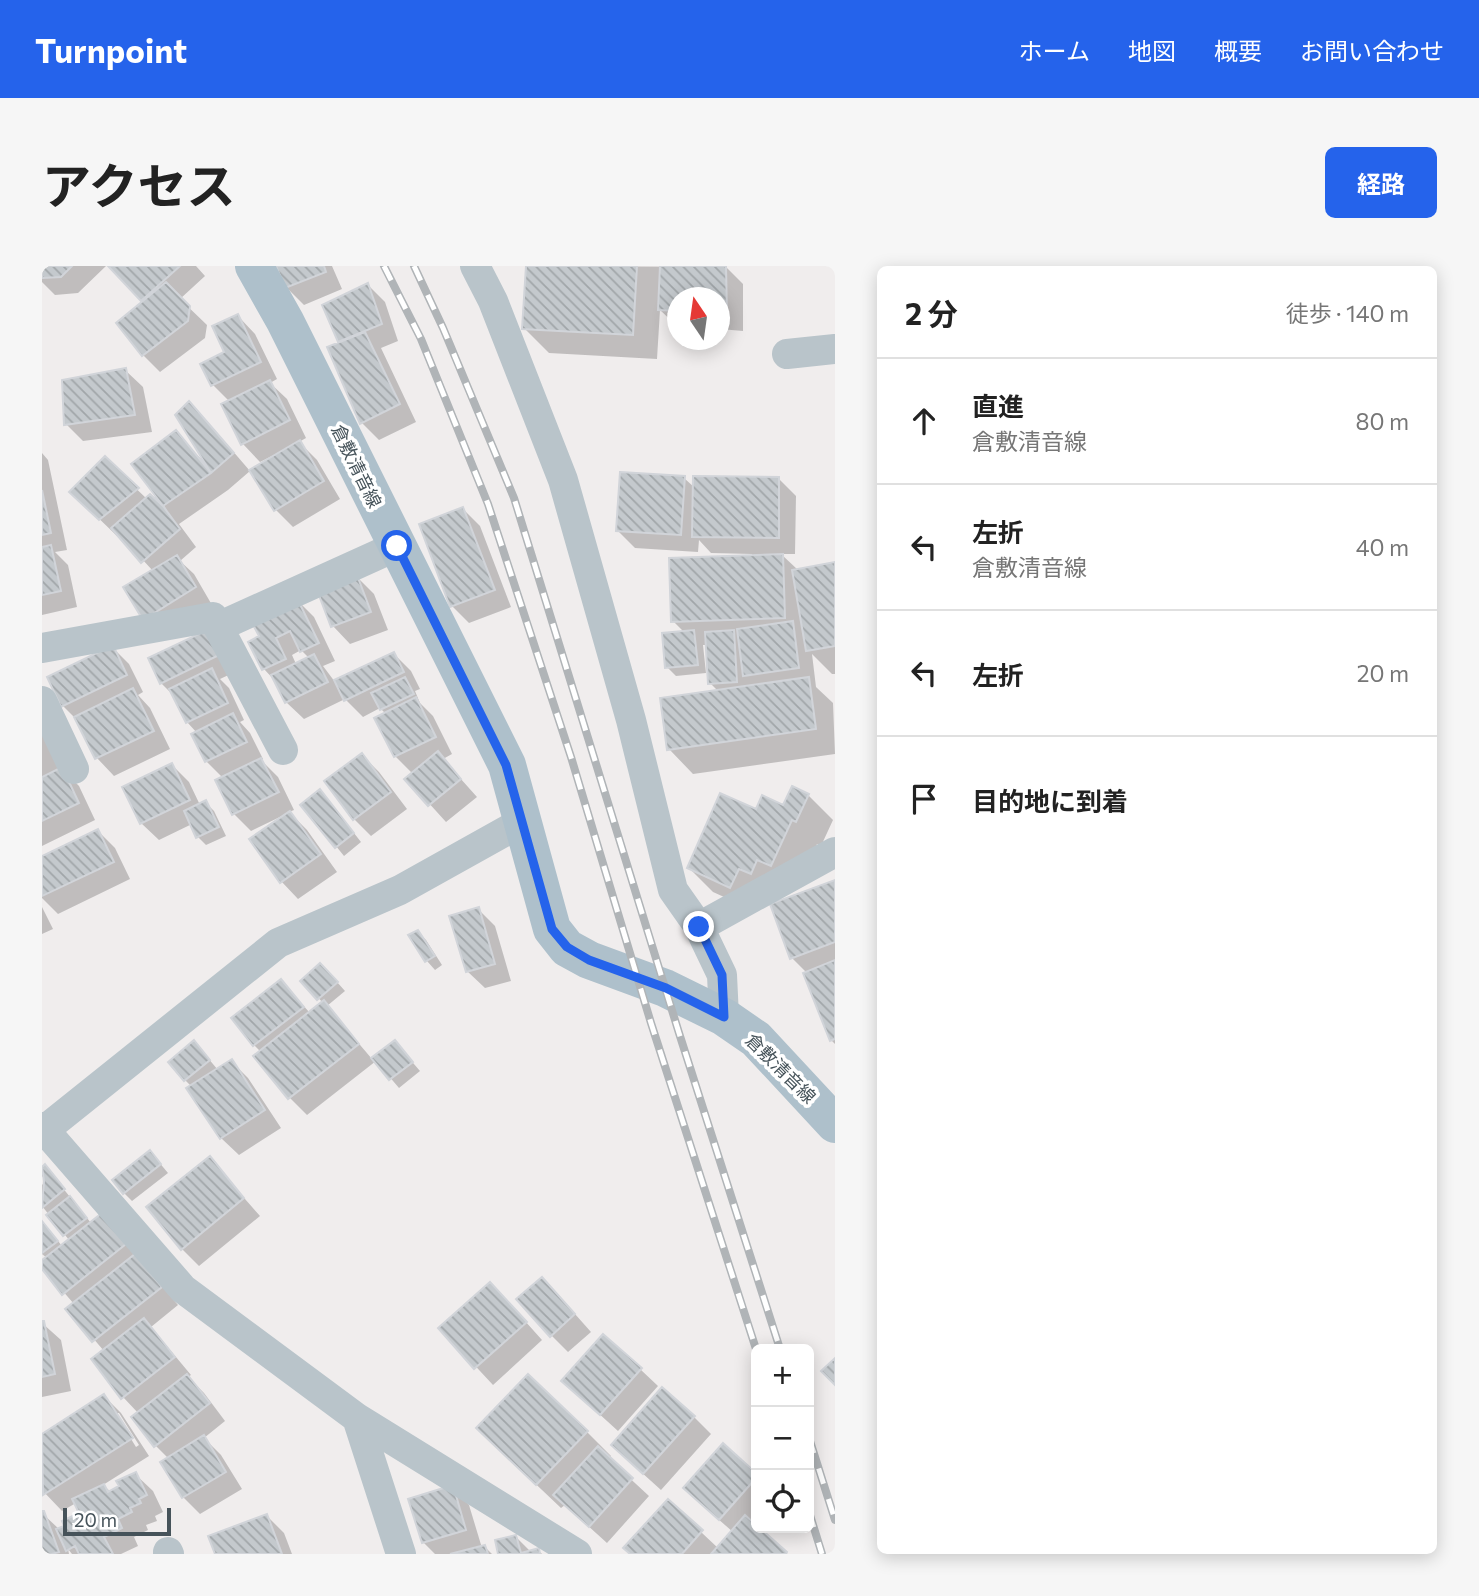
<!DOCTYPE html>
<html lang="ja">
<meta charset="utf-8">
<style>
body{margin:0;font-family:Commissioner,"Noto Sans JP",sans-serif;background:#f6f6f6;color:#222}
.controls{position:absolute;right:21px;bottom:21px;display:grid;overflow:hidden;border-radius:10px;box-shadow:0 4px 18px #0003}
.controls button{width:63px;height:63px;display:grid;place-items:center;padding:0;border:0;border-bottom:2px solid #e0e0e0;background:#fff;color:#222;font:35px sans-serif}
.compass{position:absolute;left:625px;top:21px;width:63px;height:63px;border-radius:50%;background:#fff;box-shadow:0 4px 18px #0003;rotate:347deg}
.scale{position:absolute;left:21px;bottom:18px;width:108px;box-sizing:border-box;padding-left:7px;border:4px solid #46535a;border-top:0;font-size:19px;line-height:24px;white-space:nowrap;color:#46535a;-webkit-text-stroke:5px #fff;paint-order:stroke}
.stop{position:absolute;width:21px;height:21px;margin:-16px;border:5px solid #2563eb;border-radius:50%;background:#fff}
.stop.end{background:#2563eb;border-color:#fff;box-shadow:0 2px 7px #0008}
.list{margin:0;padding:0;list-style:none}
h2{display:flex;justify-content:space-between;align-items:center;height:91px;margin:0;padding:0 28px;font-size:30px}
h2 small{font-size:23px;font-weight:400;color:#767676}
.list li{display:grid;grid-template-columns:46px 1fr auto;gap:21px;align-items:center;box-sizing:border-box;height:126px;padding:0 28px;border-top:2px solid #e0e0e0}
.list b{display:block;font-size:26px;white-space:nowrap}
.list p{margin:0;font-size:23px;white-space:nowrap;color:#767676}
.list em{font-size:23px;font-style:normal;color:#767676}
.icon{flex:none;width:38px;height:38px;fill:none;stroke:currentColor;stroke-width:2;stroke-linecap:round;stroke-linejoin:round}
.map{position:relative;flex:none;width:793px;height:1288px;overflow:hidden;border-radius:10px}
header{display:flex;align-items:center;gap:42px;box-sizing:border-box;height:98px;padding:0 35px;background:#2563eb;color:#fff}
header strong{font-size:33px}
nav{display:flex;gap:38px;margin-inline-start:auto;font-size:24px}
.intro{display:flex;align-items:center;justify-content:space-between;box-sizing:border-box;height:168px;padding:0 42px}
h1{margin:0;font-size:49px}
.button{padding:18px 32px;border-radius:10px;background:#2563eb;color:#fff;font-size:24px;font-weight:700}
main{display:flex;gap:42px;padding:0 42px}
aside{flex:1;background:#fff;border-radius:10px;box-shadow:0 4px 18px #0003}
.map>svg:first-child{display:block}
.shadow{fill:#0003;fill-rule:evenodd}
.building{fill:url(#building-back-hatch);stroke:#d1d4d9;stroke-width:2}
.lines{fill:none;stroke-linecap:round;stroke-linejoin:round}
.minor{stroke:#b9c4ca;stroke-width:30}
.primary{stroke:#aec0cb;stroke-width:38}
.rail-casing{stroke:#b0b4b7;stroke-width:8}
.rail{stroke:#fff;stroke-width:5;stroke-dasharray:16;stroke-linecap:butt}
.route{stroke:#2563eb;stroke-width:9}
.labels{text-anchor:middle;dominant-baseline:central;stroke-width:7;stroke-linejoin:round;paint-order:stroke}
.street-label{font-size:18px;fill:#46535a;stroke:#fff}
</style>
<header>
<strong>Turnpoint</strong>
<nav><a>ホーム</a><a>地図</a><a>概要</a><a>お問い合わせ</a></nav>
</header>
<div class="intro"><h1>アクセス</h1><a class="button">経路</a></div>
<main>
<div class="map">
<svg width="793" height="1288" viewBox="0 0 793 1288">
<defs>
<pattern id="building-back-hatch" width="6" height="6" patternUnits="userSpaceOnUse" patternTransform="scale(1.75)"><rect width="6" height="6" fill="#c4c9cd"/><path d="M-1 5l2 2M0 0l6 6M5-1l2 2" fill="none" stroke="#a1a6a9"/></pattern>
</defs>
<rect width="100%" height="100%" fill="#f0eded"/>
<!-- shadow -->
<path class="shadow" d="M0,0h64l-28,27 -23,2 -13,-13z
M69,0h85l9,10 -25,23 27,26 -2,13 -45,34 -17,-17 1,-53z
M236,0h54l10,23 -38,16 -17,-17z
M486,0l198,1 17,17v47l-23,-2v-31h-42v29l-18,-17 -3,49 -108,-6 -25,-25z
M326,19l17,17 13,39 -17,7 35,74 -37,18 -17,-17 -22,-80 -16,-37z
M196,50l17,18 22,45 -7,4 17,16 19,39 -7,4 18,18 23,39 -47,28 -17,-17 -4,-54 -12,6 -17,-18 -20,-39 7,-3 -17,-17 14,-32z
M83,104l18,17 9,45 -69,9 -17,-17z
M164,154l44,51 -22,19 -49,34 17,23 -16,14 14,13 18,31 -68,14 9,-48 -34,-37 -2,2 -28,-27 16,-50 42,40 3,-2 17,13 -34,-46 43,-31 27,28z
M0,187l6,7 19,90 -12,2 13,13 9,42 -35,8z
M642,212l11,10 84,-9 17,17 -1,58h-14l17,16 37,-6v110h-3l-20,-20 4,33 17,16 2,51 -142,20 -24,-25 49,-58 -8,-8 -2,-38h-5l3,28 -30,3 -9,-9 17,-35 -11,-11 79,-64v-3l-41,-1 -12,-13 -1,12 -63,-4 -17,-17z
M421,243l17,17 31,81 -42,16 -17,-17z
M315,311l17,17 14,36 -38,14 -17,-18 -13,-35z
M255,334l17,17 21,44 -12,5 12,16 59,-28 17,17 9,18 -5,2 5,12 13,13 19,38 -9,5 34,38 -31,25 -39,-43 6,-5 -18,-18 -9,-42 -6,-6 -17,9 -18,-18 -41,20 -18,-17 -10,-20 -12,-13 -14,-27 11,-5zM259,384l8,8 -13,6 -4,-9z
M164,366l29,40 -15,7 9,9 15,32 -4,2 10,11 13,26 -2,1 17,17 16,33 -5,2 18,18 30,42 -39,27 -17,-18 1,-65 -31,15 -17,-17 -11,-36 -17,-17 -13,-27 4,-1 -10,-11 -13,-26 -13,-13z
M70,381l17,17 14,28 -5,3 12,13 20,41 -56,27 -17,-18 -18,-36 -16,-16z
M0,453l20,50 17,17 16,34 -53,26z
M320,489l17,17 28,37 -36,27 -17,-17z
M130,499l17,17 11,23 6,-2 8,8 12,25 -20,9 -8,-8 -6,-13 -33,16 -18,-17z
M766,529l25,25 -12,26 -4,-2 -21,46 -41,21 -42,-19 -24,-24 68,-57 27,-4z
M286,534l33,42 -17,14 -41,-51z
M56,565l17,17 15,31 -72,35 -16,-16v-40z
M793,616v162l-4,-4 -24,-67 -15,-15z
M0,641l11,22 -11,5z
M436,643l17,17 16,55 -26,7 -18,-17z
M376,666l8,8 16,25 -7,5 -8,-9 -16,-25z
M287,707l16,18 -18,15 45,53 23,-17 25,29 -21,17 -23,-27 -69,54 -17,-17 -34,-42 5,-4 -7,-7 27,-64 29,32 13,-10 -20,-22z
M160,785l16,19 13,-9 17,17 33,50 -42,27 -18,-17 -29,-51 -7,-7z
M167,892l51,58 -61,50 -17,-17z
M116,895l10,12 -36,28 -8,-8z
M3,900l46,57 10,-8 77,90 -27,22 40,48 -3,2 16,16 21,28 -21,17 17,17 21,34 -42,25 -17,-17 -14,-38 -14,-14 -16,-31 -16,-17 -19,-46 -36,-42 6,-5 -32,-37v-5l5,-4 -5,-4v-33l20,25 7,-6 -27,-34v-21l4,-4 -4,-5v-7z
M517,1030l32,36 -23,20 -17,-17z
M465,1035l35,39 -49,45 -53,-57z
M0,1057l19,17 10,51 -29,6z
M598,1103l18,17 -40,45 -55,-50z
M62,1130l17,17 28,43 -46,29 8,7 24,-18 18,17 10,21 -8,4 2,5 -11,4 2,5 -14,7 4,9 -17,8h-49l-4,-5 1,5h-27v-41l18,17 21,-16 -5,-11 -14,8 -20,-21v-54zM73,1147h4l20,32 -3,2z
M652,1151l17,17 -50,56 -31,-28z
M545,1166l24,24 -2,3 40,37 -42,47 -42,-38 -4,3 -58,-55z
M681,1179l33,30v39l-6,7 36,33h-155l37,-53 50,47 15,-16 -31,-27z
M410,1221l17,18 13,43 3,-1 7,7h-57l-12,-12z
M225,1250l17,17 8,21h-75z
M474,1271l15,15 7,-2 4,4h-42z"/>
<!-- building -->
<path class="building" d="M0,0h30l-11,11 -19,1z
M66,0h72l-39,35z
M234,0h48l2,6 -41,16z
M484,0h111l-4,69 -111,-6z
M618,0h66l1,48h-7v-16h-42v13l-20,-1z
M124,16l24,24 -2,15 -46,35 -26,-33z
M326,17l14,41 -44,18 -16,-37z
M196,48l23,48 -50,24 -11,-22 24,-12 -12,-26z
M323,66l35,72 -40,20 -33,-77z
M84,102l9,47 -71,10 -2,-45z
M228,114l20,40 -49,25 -20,-41z
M147,135l45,52 -23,20 -36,-58z
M134,164l35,43 -48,33 -32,-42z
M258,174l24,41 -50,30 -25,-41z
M63,190l34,32 -40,32 -30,-28z
M578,206l65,4 -4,59 -65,-4z
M651,210l86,1v61l-87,-1z
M0,224l9,43 -9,2z
M108,228l13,12 17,23 -39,34 -30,-35z
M421,241l32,83 -45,17 -31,-83z
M9,279l10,46 -19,4v-48z
M741,288l2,64 -114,4 -2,-64z
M135,289l19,32 -53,33 -20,-33z
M793,296v84l-29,5 -14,-81z
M315,309l14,37 -40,15 -14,-37z
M255,332l22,45 -19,9 -10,-21 -14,7 10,21 -24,11 -14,-28 11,-6 -8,-15z
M751,355l6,47 -56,8 -6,-47z
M165,364l12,25 -59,29 -12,-26z
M652,364l4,35 -33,3 -3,-35z
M692,364l3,52 -29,2 -3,-52z
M71,379l14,30 -66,32 -14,-30z
M352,386l10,20 -60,29 -10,-21z
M272,388l14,28 -43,21 -14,-28z
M170,402l16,35 -42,20 -17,-34z
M363,411l9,17 -34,16 -9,-17z
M767,411l7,52 -149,21 -7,-52z
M91,422l21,43 -59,28 -21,-42z
M374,431l20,40 -42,20 -20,-39z
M191,447l14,29 -42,20 -14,-28z
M396,485l23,28 -33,27 -24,-27z
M320,487l29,39 -38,28 -29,-39z
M219,492l18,34 -47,23 -17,-35z
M130,497l18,37 -50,24 -18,-37z
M20,501l17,36 -37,18v-44z
M750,520l17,8 -13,28 -4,-2 -21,46 -14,-6 -6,14 -12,-5 -9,19 -43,-20 33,-75 36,16 6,-14 21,10z
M278,523l34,44 -19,15 -35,-43z
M164,534l13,27 -23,11 -12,-27z
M248,545l31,43 -41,29 -31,-44z
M56,563l16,33 -72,34v-40z
M793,614v62l-45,17 -20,-55z
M437,641l16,57 -29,8 -17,-56z
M376,664l17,26 -10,6 -17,-27z
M793,694v79l-5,2 -27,-68z
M278,697l18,19 -21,18 -17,-19z
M239,713l23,28 -51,39 -22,-28z
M282,734l35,44 -71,55 -35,-43z
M152,774l16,20 -26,21 -16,-19z
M353,774l18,22 -24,18 -18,-22z
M190,793l33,51 -45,29 -34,-51z
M108,884l11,14 -38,30 -11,-14z
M168,890l34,42 -63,52 -35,-43z
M3,898l20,25 -23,19 2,-27 -2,-14z
M28,930l17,22 -24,18 -17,-21z
M60,947l24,31 -64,51 -20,-26v-9z
M0,955l16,20 -16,12z
M93,988l27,33 -70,55 -27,-33z
M500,1011l33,37 -25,23 -34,-38z
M448,1016l37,40 -53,47 -36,-41z
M102,1052l31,39 -54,42 -30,-40z
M0,1055h2l11,53 -13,3z
M561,1068l39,34 -42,47 -39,-34z
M793,1092v27l-14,-14z
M145,1108l23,29 -56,44 -23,-30z
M486,1108l60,57 -52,54 -60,-57z
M620,1121l33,29 -52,58 -32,-29z
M62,1128l29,44 -90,57 -1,-61z
M162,1169l22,37 -44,26 -22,-36z
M681,1177l33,30v5l-37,42 -36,-32z
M556,1180l35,32 -44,49 -36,-32z
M94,1206l11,23 -8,4 2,4 -11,5 2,4 -14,7 4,9 -18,9 9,17h-34l-4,-8 -9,5 -10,-22 8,-3 -2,-5 17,-8 -7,-14 32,-15 4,8 11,-6 -3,-5z
M411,1219l13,45 -44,13 -14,-44z
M626,1233l35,31 -21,24h-52l-7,-6z
M0,1245h2l15,41 -7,2h-10z
M225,1248l15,40h-67l-7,-18z
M703,1249l11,10v3h4l27,24 -1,2h-75z
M474,1269l5,18 18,-5 1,6h-42l-3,-14z
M443,1279l3,9h-38z"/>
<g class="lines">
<!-- minor -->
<path class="minor" d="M433,0l18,35 70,179 68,240 42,170 26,37 23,48 2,42
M745,88l48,-5
M176,361l179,-81
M0,382l171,-31 70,133
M0,435l32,68
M657,661l136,-75
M0,861l141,162 174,129 220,136
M0,866l236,-189 122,-53 122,-68
M315,1152l44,136
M126,1286l1,2"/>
<!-- primary -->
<path class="primary" d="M212,0l31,55 222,444 45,164 15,19 22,12 76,28 59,29 32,22 79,85"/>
<defs>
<path id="rail" d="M342,0l37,73 67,165 83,253 80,266 105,326
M372,0l29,62 71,170 165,535 101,316
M767,1172l26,82
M767,1246l13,42"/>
</defs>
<!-- rail casing -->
<use href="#rail" class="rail-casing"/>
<!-- rail -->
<use href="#rail" class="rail"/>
</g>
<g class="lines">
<!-- route -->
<path class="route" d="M355,280l109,219 46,164 15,18 22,13 77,28 58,29 -2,-42 -23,-48"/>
</g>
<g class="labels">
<!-- street labels -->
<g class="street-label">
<text transform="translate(315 200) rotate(64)">倉敷清音線</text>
<text transform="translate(739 802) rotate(45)">倉敷清音線</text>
</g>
</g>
</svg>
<div class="controls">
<button>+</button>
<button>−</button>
<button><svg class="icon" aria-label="locate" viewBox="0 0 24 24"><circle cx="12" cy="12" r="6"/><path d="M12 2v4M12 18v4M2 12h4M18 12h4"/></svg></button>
</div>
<svg class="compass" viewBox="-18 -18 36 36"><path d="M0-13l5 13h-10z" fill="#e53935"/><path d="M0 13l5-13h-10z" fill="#767676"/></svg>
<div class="scale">20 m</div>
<div class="stop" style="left:355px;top:280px"></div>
<div class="stop end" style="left:657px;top:661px"></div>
</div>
<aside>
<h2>2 分<small>徒歩 · 140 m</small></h2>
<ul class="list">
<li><svg class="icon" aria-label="ahead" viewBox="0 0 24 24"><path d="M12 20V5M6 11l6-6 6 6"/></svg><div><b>直進</b><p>倉敷清音線</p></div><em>80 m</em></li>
<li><svg class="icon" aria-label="left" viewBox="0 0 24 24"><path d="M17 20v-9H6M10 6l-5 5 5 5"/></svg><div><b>左折</b><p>倉敷清音線</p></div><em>40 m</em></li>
<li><svg class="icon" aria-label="left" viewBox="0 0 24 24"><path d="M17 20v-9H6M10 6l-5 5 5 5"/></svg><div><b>左折</b></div><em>20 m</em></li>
<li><svg class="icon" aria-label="arrive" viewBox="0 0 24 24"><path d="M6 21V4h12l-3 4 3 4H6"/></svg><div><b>目的地に到着</b></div></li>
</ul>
</aside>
</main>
